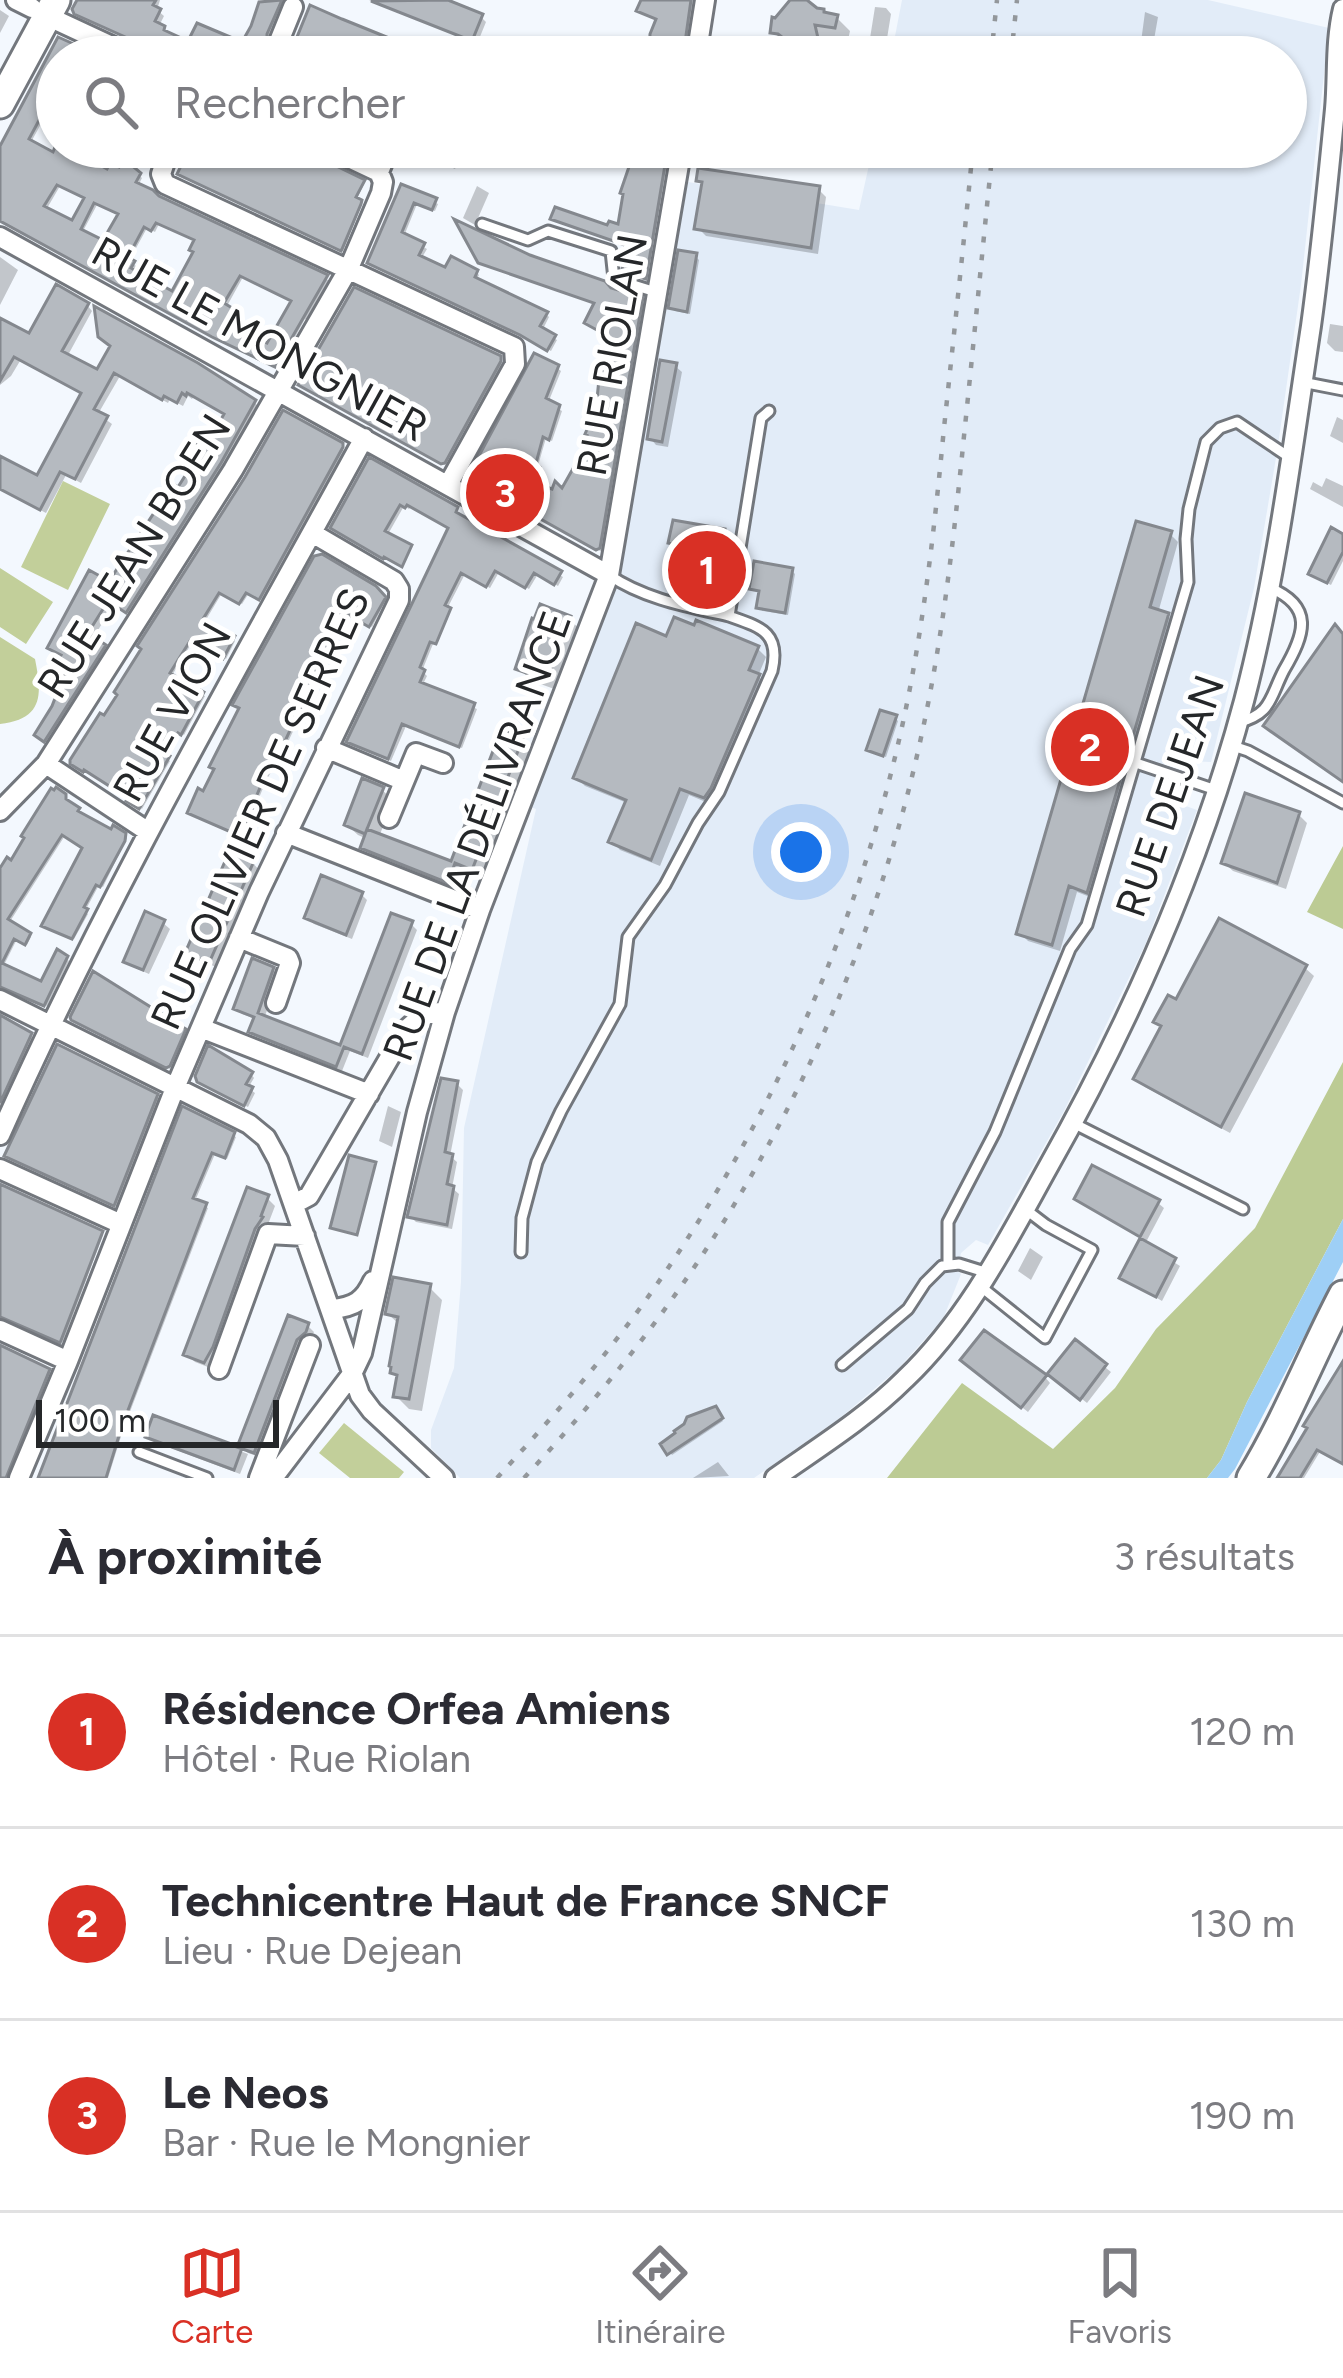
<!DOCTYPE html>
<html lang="fr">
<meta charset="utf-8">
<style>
body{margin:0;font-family:Figtree,sans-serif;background:#f2f2f3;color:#2b2b33}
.scale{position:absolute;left:36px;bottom:30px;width:243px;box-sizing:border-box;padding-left:12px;border:6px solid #252729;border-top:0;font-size:33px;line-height:42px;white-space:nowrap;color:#252729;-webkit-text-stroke:9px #fff;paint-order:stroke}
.you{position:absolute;left:801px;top:852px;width:42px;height:42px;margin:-30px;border:9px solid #fff;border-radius:50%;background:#1a73e8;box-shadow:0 0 0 18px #1a73e833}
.badge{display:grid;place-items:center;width:78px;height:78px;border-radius:50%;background:#d93025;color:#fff;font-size:39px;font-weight:700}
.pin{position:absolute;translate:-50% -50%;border:6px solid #fff;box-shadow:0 3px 12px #0006}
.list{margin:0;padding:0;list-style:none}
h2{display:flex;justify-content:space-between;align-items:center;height:156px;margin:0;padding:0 48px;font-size:51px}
h2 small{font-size:39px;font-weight:400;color:#7c7c81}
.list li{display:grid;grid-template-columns:78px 1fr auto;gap:36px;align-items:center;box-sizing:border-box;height:192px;padding:0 48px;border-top:3px solid #e1e1e2}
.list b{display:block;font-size:45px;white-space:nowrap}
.list p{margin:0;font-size:39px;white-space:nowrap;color:#7c7c81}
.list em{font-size:39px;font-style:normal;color:#7c7c81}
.icon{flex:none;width:66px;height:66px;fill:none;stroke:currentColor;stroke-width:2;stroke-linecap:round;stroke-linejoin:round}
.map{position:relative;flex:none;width:1343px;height:1478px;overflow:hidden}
.search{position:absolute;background:#fff;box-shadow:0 3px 9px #0004;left:36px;right:36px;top:36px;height:132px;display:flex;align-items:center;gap:30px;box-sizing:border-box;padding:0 42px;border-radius:66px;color:#7c7c81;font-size:45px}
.sheet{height:732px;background:#fff}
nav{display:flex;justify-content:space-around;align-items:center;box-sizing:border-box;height:168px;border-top:3px solid #e1e1e2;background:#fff;font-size:33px;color:#7c7c81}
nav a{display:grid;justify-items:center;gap:6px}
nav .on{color:#d93025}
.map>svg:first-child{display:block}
.built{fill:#e2ecf8}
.green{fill:#c2cf9a}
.forest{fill:#bccb94}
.water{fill:#9ecff6}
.shadow{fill:#0003;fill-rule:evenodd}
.building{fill:#b5bac0;stroke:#84888e;stroke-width:3;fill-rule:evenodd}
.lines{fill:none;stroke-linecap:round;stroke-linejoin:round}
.lane-casing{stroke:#73777d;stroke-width:15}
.street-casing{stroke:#73777d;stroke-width:24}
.secondary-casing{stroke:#73777d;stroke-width:33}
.lane{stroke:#fff;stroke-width:9}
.street{stroke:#fff;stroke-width:18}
.secondary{stroke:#fff;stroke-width:27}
.rail{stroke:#93979b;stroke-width:4.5;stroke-dasharray:6 12;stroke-linecap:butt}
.labels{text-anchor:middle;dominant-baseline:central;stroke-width:10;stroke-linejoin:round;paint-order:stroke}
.street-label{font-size:42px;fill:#252729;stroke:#fff}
</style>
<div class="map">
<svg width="1343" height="1478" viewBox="0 0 1343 1478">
<rect width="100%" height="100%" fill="#f3f8fe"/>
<!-- built -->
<path class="built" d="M902,0h306l121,28 -28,257 -24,167 -23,136 -43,174 -26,-1 -13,40 25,9 -51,133 -82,168 -76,134 -12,-5 -15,13 -4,18 4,3 -18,45 -45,50 -58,49 -86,60h-294l-29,-30v-18l23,-62 7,-86 3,-154 72,-319 -10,-4 89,-220 73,-403 171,28 14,-63h413v-90h-395z"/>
<!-- green -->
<path class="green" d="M63,481l47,23 -42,86 -47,-23z
M0,568l53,34 -27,42 -26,-17z
M0,637l35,22c7,35 9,60 -35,65z
M344,1423l60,49 -5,6h-49l-31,-25z"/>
<!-- forest -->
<path class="forest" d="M1343,846v83l-36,-17z
M1343,1062v157l-96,183 -26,58 -14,18h-320l75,-95 91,66 62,-61 41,-59 99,-101z"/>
<!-- water -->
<path class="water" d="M1343,1219v43l-108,207 -7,9h-21l14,-18 26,-58z"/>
<!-- shadow -->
<path class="shadow" d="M81,0h79l-3,10 7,6 -5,10 30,19h54l21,-45h28l-7,5 -14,36 -3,16h-100l-86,-39z
M369,0h71l41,17 5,5 -9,22z
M644,0h50l-9,57h-35l9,-38z
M793,0h14l10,10 19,7 14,14 -2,9 -21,-3 5,20h-33l1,-6 -13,-6 -14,-13z
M875,7l11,1 5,6 -7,43h-17z
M0,10l9,6 -9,17z
M1145,12l13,5 -7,40h-12z
M60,40l37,17h-40v60l-9,-6 -18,33 24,12 5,-9h3l46,26 9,-16 25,21 -4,8 20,13 172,82 -23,39 -2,-1 -27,49 -60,-29 -218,-119v-67zM60,186l27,13 -14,25 -27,-14zM98,203l23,12 -17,29 -22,-11zM159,224l38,17 -1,12 -23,42 -41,-22 4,-7 -7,-5 18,-33 8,4zM243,277l51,25 -26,45 -36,-20 6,-11 -11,-10z
M129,147h28l-7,13z
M193,147h96l74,36 1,1 -8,17 6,3 -19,47 -161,-76z
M357,147h24l-4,9z
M406,147h37l18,10 -6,12z
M633,147h37l-23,133 -19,-6v-28l-19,-17 12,-1 14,-70z
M745,147h22l-2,11 -12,-2z
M869,147l-2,7 -9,-1 -6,-5z
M705,185l113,4 8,8 -8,57 -112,-18 -8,-8z
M477,186l12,7 -14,32 -12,-7z
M403,188l35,16 -3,7 -18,-7 -13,32 23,13 -6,10 26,12 29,1 3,3 -3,6 70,33 3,3 -7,14 15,9 -6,11 -25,-14 -152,-71z
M695,256l4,4 -9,54 -15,-3 -4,-4z
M0,257l18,13 -18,35z
M480,261l130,29 35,14 -43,248 -127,-71 82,-113 4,3 -13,32 14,8 -10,30 -6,-3 -9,31 5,4 -4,15 25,5 20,-20 16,-63 10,-75 -12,-31 -112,-38z
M87,305l5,6 -25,46 31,16 15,-27 141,56 6,6 -34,61 -94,147 -18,-12 -22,36 17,13 -59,92 -12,-10 16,-28 15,-43 -18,-16 59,-63 96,-133 21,-37 -33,-19 -2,3 -4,-3 -5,10 -13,-7 -2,4 -48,-27 -22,38 14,10 -31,59 -15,-8 -20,38 -46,-24v-30l38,20 46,-85 -64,-33 -9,15 -11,9v-64l31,16z
M1330,324l13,2v26l-8,-1 -8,-8z
M499,358l3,6 -57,101 -142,-79z
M675,366l7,6 -14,75 -12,-2 -6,-7z
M1337,417l6,3v23l-13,-7z
M341,445l3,6 -82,149 -13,-7 -7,11 -20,-11 -18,30 31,18 -9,18 -33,-18 -22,36 34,19 -21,39 -3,-2 -14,25 3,3 -28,48 -12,-9 1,-2 -43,-28 -2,2 -10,-6 29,-47z
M370,461l86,48 4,4 -2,4 105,60 -5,9 -20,-12 -9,15 -30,-17 -9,16 -25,-14 -17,33 -26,64 5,5 -5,10 55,23 -15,39 -56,-22 -15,35 -38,-17 98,-215 -40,-22 -2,2 -5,-3 -17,30v24l-50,-29z
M1326,478l17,8v21l-33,-18 3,-7 9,5z
M724,532l6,6 -11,61 -18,-3 -6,-7 6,-36 -23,-4 -6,-7z
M1170,534l8,8 -20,71 10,3 8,8 -81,275 -18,-7 -17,59 -32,-10 -8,-8z
M1343,537v24l-12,24 -16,-8z
M316,559l58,30 12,11 -14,27 -24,-13 -60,128 -22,39 -23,55 -50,-21z
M792,571l3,3 -7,41 -25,-4 -4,-4 2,-14 -9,-5z
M569,619l14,13 -23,59 -28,-10 -14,-13z
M667,640l91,9 8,8 -8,19 9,9 -54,120 -24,-10 -29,71 -40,-16 -8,-9 15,-38 -42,-17 -9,-9z
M895,718l3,3 -12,36 -13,-4 -3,-4z
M521,740l14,14 -49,127 -17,-6 -8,19 -84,-33 -13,-14 3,-8 -9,-4 -11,-10 35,-35 11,10 -14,37 73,28z
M57,791l23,21 32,21 2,-4 13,9 -24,49 -4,-2 -14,26 3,3 -14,25 -28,-12 40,-79 -20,-14 -57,89 22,14 -4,8 -10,-6 -14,28 39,18 16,-32 11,8 -22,45 -37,-17h-10v-116l12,-9z
M1298,814l9,9 -21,66 -53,-18 -9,-8z
M253,863l6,7 -43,97 -21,-9 -7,-6z
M361,894l6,6 -15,39 -38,-15 -6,-6z
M163,923l7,6 -21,45 -16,-7 -6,-6z
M411,924l6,6 -49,128 -18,-7 -8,20 -84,-34 -6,-6 4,-12 -14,-5 -6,-6 36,-39 7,7 -15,43 77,30z
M1305,968l9,8 -84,157 -85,-46 -9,-8 41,-76z
M0,1018l33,20 -33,70z
M77,1022l107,9 2,3 -16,35z
M251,1074l3,4 -6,10 7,5 -7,14 -44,-23z
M457,1084l6,6 -13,66 7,6 -5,26 7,6 -7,35 -36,-7 -6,-6z
M156,1096l3,3 -42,107 -107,-50z
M388,1106l13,6 -9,35 -13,-6z
M184,1110l52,27 -9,22 -12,-5 -20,47 13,7 -85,222 -15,48h-68z
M0,1187l103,48 -40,107 -63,-27z
M267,1198l8,8 -62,163 -18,-7 -9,-8z
M1077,1199l81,4 6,5 -19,36 35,22 -18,35 -39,-23 20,-39z
M1030,1248l13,9 -12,23 -13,-9z
M429,1287l13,13 -20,111 -13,-2 -13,-13 3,-18 -6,-6 7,-47 -12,-11z
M290,1319l18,7 6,6 -54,125 -12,-4 -7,-7z
M1075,1343l36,29 -24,31 -30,-24z
M0,1348l51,25 -44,105h-7z
M1343,1359v97l-22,-6 -17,28h-24l56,-99 -2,-3z
M970,1366l75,11 5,6 -22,29z
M715,1410l8,11 -51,34 -8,-10z
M155,1419l93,35 -8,20 -85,-32 -6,-6z
M718,1462l11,14 -36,2z"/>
<!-- building -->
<path class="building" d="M77,0h79l-3,5 8,4 -6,12 10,5 -1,4 24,11 9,-18 45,19 9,-16 8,-24 23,-2 -15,34v10l-5,13h-92l-96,-43 -2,-5z
M448,0l35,14 -11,27 -101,-40z
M641,0h50l-8,57h-34l1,-23 6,-15 -20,-8z
M790,0h17l10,8 7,1v3l14,3 -3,13 -20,-3 5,22 -4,10h-20l1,-8 -19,-15 -8,-1 2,-16 3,1z
M310,5l32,14 94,38h-128l-2,-8 -11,-7z
M58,37l45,20h-46v61l-13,-7 -15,28 24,13 2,-5h13l39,22 3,-6 9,4 4,-9 18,15 -5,9 17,8 6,6 169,79 -53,92 -63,-30 -212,-116v-75zM57,185l27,13 -12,22 -28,-14zM94,203l24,11 -15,26 -22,-11zM156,223l38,17 -5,10 4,2 -21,39 -41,-23 4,-7 -7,-4 16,-30 7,4zM240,276l51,25 -24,42 -37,-20 7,-12 -13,-8z
M190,147h107l68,33 -9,17 6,3 -1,4 -19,45 -1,2 -164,-77z
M607,147h61l-22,132 -24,-7 3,-27 -75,-26 5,-12 52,18 2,-4 9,3 5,-30 -3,-1 12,-35z
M698,168l122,18 -9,62 -117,-19 8,-47 -6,-1z
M401,184l36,14 -5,12 -18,-7 -12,29 23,11 -6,12 26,12 6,-11 27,14 -3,7 73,35 -8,14 16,9 -9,16 -27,-16 -153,-72z
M454,219l76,36 75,26 6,7 32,9 -43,251 -4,2 -129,-72 67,-125 25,12 -13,33 14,7 -11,35 -6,-3 -7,26 4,4 -5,16 17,6 3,-8 7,7 13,-23 6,3 6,-33 -2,-1 11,-25 3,-30 -5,-3 9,-19 3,-22 -22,-12 10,-20 -116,-40z
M678,250l19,3 -10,59 -19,-4z
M56,284l33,19 -27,48 35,18 13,-23 -12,-9 -4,-31 104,57 58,37 -35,63 -95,150 -18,-12 -20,32 18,12 -62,97 -10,-7 18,-29 14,-36 -4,-2 4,-5 -7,-5 2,-3 -14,-7 42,-78 20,11 64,-97 5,3 17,-27 -8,-6 7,-12 11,6 19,-34 -37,-21 -1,3 -4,-3 -5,10 -13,-7 -2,4 -48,-27 -20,36 14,7 -33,63 -15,-7 -20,38 -40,-21v-33l37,19 44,-82 -67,-36 -14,24v-63l29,15z
M354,287l147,69v5l-56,102 -4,1 -143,-79z
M660,360l17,3 -15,79 -15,-3z
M283,410l60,33v4l-84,153 -13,-7 -7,11 -20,-11 -16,26 32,17 -12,23 -33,-18 -20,32 34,19 -23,43 -3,-2 -12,21 4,2 -31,53 -13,-8 2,-3 -44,-28 -1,2 -13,-8v-4l30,-47 4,2 13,-20 -3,-3 27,-43 -4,-3 108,-169z
M369,457l89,50 -2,5 106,59 -8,14 -20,-12 -9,15 -30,-17 -9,16 -25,-14 -16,32 6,3 -15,36 -6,-2 -10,25 5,3 -5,12 55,21 -16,44 -57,-23 -14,35 -42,-17 102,-214 -41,-23 -2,3 -5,-3 -15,26 27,14 -10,22 -18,-10 -1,2 -53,-31z
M673,520l52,9 -11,65 -23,-4 7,-41 -30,-6z
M1136,521l36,10 -22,76 19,6 -82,280 -18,-7 -17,59 -36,-11z
M1331,527l12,7v18l-16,31 -19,-9z
M322,554l54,32 10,11 -17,30 -24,-14 -59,126 -22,39 -24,58 -53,-23 11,-25 5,3 11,-22 -5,-2 30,-59 -7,-3 82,-149z
M754,561l39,7 -8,45 -29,-5 3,-17 -10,-2z
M540,604l31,12 -24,64 -32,-11 17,-51 2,1z
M674,617l20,8 2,-5 63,26 -10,24 11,4 -49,114 -7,10 -24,-9 -29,71 -43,-18 18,-42 -53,-22 63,-155 30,13z
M1335,624l8,10v148l-80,-56z
M880,710l17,5 -14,41 -17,-6z
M501,730l22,8 -51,132 -17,-7 -7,20 -88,-35 7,-19 84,32z
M362,778l22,9 -19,47 -21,-9z
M56,787l10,7v5l14,9 -2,3 33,18 2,-4 13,8 -1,8 -25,46 -4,-2 -12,22 4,2 -16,30 -31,-13 41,-78 -20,-13 -54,84 23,14 -6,12 -11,-6 -12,24 39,18 16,-32 11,7 -24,50 -44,-19v-119l7,-11 4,3 13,-22 -3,-2 30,-48 3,2z
M1245,793l55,19 -23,71 -56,-20z
M230,850l24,11 -45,102 -24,-10z
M321,875l42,17 -17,43 -42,-17z
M145,911l20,9 -22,50 -20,-8z
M391,913l22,8 -51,133 -18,-7 -8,20 -88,-35 6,-15 -21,-8 19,-51 22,9 -16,46 82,32z
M1219,918l88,47 -86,162 -88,-48 28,-53 -8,-4 15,-27 8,4z
M93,971l93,58 -16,37 -4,2 -95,-48 -1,-3z
M0,1015l32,18 -32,70z
M57,1044l101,50 -44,112 -110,-50z
M208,1045l45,27 -7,12 7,3 -9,19 -47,-24 -2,-6z
M441,1078l17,3 -13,71 8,2 -6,30 7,2 -7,39 -40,-8z
M182,1106l53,26 -10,26 -13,-5 -19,45 14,5 -85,223 -16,52h-68z
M349,1155l27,7 -19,73 -27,-7z
M1092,1165l68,35 -20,37 -66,-38z
M0,1184l103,47 -43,112 -60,-26z
M247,1187l22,8 -8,21 2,1 -8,12 -42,118 -9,16 -21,-8z
M1140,1238l36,20 -20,39 -37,-19z
M393,1277l38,7 -22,115 -16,-2 4,-22 -7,-2 1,-6 -2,-1 9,-49 -13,-3z
M288,1315l21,8 -3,9 -9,8 -43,113 -17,-6z
M984,1330l63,45 -26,33 -61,-48z
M1075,1339l32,25 -27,36 -33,-26z
M0,1345l50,24 -44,109h-6z
M1343,1361v103l-26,-14 -17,28h-23l30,-50 -4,-2z
M716,1406l7,12 -56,37 -7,-11 15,-11 -1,-2 10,-7 3,-7z
M153,1415l89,33 -8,22 -89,-33z"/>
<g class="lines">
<defs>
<path id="lane" d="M482,224l46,16 20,-9 63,20 3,28 45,14
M1302,382l41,8
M609,575c35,24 80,32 120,41l32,-198 8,-7
M1237,723c35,-9 32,-24 47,-53 21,-36 31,-64 -16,-83
M1230,745l18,6 95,52
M1136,763l80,27
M1073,1123l170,86
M521,1252l1,-34 15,-56 24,-51 59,-107 8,-67 37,-52 33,-62 21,-31 53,-121c9,-39 -12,-44 -43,-55
M948,1265v-43l47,-90 75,-183 17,-24 101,-343 -2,-43 3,-30 17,-67 14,-14 17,-6 52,35
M980,1286l65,52 47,-88 -46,-25 -21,-16
M842,1365l66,-56 17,-26 17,-17 17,-2 29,9
M139,1452l68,26"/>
<path id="street" d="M16,0l16,8
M293,7l-13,32 2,11 13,7
M47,16l88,41
M696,57l9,-57
M170,147l-9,27 4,10 349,163 1,17 -67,121
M379,172l10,-25
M0,237l609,338
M326,748l78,33
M46,764l101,67
M0,811l46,-47 187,-294 116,-202 32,-75 2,-11 -4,-10 -53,-25
M389,818l27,-65 27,10
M286,833l194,77
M239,938l49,20 2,5 -14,40
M0,1000l249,124 17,14 12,22 82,235 12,16 72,67
M201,1028l168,66
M0,1135c107,-240 238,-467 364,-697
M0,1169l121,55
M294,1204l15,-8 96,-165c13,-13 21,-19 40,-19
M332,1309c22,-2 32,-8 41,-28
M0,1330l68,31
M219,1369l49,-135 37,2
M19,1478l49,-117 107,-273 84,-196 140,-292v-11l-5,-8 -82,-48
M259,1478l51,-133
M273,1478l79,-104 10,-21 55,-241 28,-100 35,-102 129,-335 73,-428
M775,1478c44,-31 91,-60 130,-99 62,-59 101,-136 142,-210 83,-147 153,-304 197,-468 32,-122 48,-250 67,-375 10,-72 17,-145 24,-217 3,-33 0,-67 8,-100"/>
<path id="secondary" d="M0,104l56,-104
M1251,1478c36,-59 60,-122 92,-183"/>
</defs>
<!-- lane casing -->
<use href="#lane" class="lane-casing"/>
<!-- street casing -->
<use href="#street" class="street-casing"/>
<!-- secondary casing -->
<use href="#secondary" class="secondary-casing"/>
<!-- lane -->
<use href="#lane" class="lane"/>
<!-- street -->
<use href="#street" class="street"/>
<!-- secondary -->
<use href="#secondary" class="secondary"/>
<!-- rail -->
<path class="rail" d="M991,57l6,-57
M1011,57l6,-57
M497,1478c51,-56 102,-113 146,-174 127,-177 219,-383 263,-596 19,-93 29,-186 38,-280 10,-94 20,-187 29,-281
M524,1478c62,-67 120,-136 171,-212 107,-159 187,-345 227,-533 21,-97 32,-197 42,-297 10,-96 19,-193 29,-289"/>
</g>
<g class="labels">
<!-- street labels -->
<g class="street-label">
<text transform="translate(260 339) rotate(29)">RUE LE MONGNIER</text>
<text transform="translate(612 355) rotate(-80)">RUE RIOLAN</text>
<text transform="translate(134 556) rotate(-58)">RUE JEAN BOEN</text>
<text transform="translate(172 712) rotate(-61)">RUE VION</text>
<text transform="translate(1170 796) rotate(-71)">RUE DEJEAN</text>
<text transform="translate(260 809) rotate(-66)">RUE OLIVIER DE SERRES</text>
<text transform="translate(477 836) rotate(-70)">RUE DE LA DÉLIVRANCE</text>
</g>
</g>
</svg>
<div class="scale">100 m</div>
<div class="you"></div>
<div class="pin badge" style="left:707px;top:570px">1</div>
<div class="pin badge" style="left:1090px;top:747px">2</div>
<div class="pin badge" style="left:505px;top:493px">3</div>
<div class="search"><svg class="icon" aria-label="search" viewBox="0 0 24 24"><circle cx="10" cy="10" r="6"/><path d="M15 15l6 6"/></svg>Rechercher</div>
</div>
<section class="sheet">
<h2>À proximité<small>3 résultats</small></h2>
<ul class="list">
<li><span class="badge">1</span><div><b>Résidence Orfea Amiens</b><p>Hôtel · Rue Riolan</p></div><em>120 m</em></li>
<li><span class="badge">2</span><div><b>Technicentre Haut de France SNCF</b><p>Lieu · Rue Dejean</p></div><em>130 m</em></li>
<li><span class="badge">3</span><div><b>Le Neos</b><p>Bar · Rue le Mongnier</p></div><em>190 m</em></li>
</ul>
</section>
<nav>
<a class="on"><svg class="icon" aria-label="map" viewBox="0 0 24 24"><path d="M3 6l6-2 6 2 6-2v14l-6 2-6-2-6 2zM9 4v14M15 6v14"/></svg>Carte</a>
<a><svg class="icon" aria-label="directions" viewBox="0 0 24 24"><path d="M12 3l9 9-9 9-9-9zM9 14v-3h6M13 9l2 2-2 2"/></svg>Itinéraire</a>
<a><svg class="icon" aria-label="saved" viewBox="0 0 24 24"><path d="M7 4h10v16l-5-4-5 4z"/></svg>Favoris</a>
</nav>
